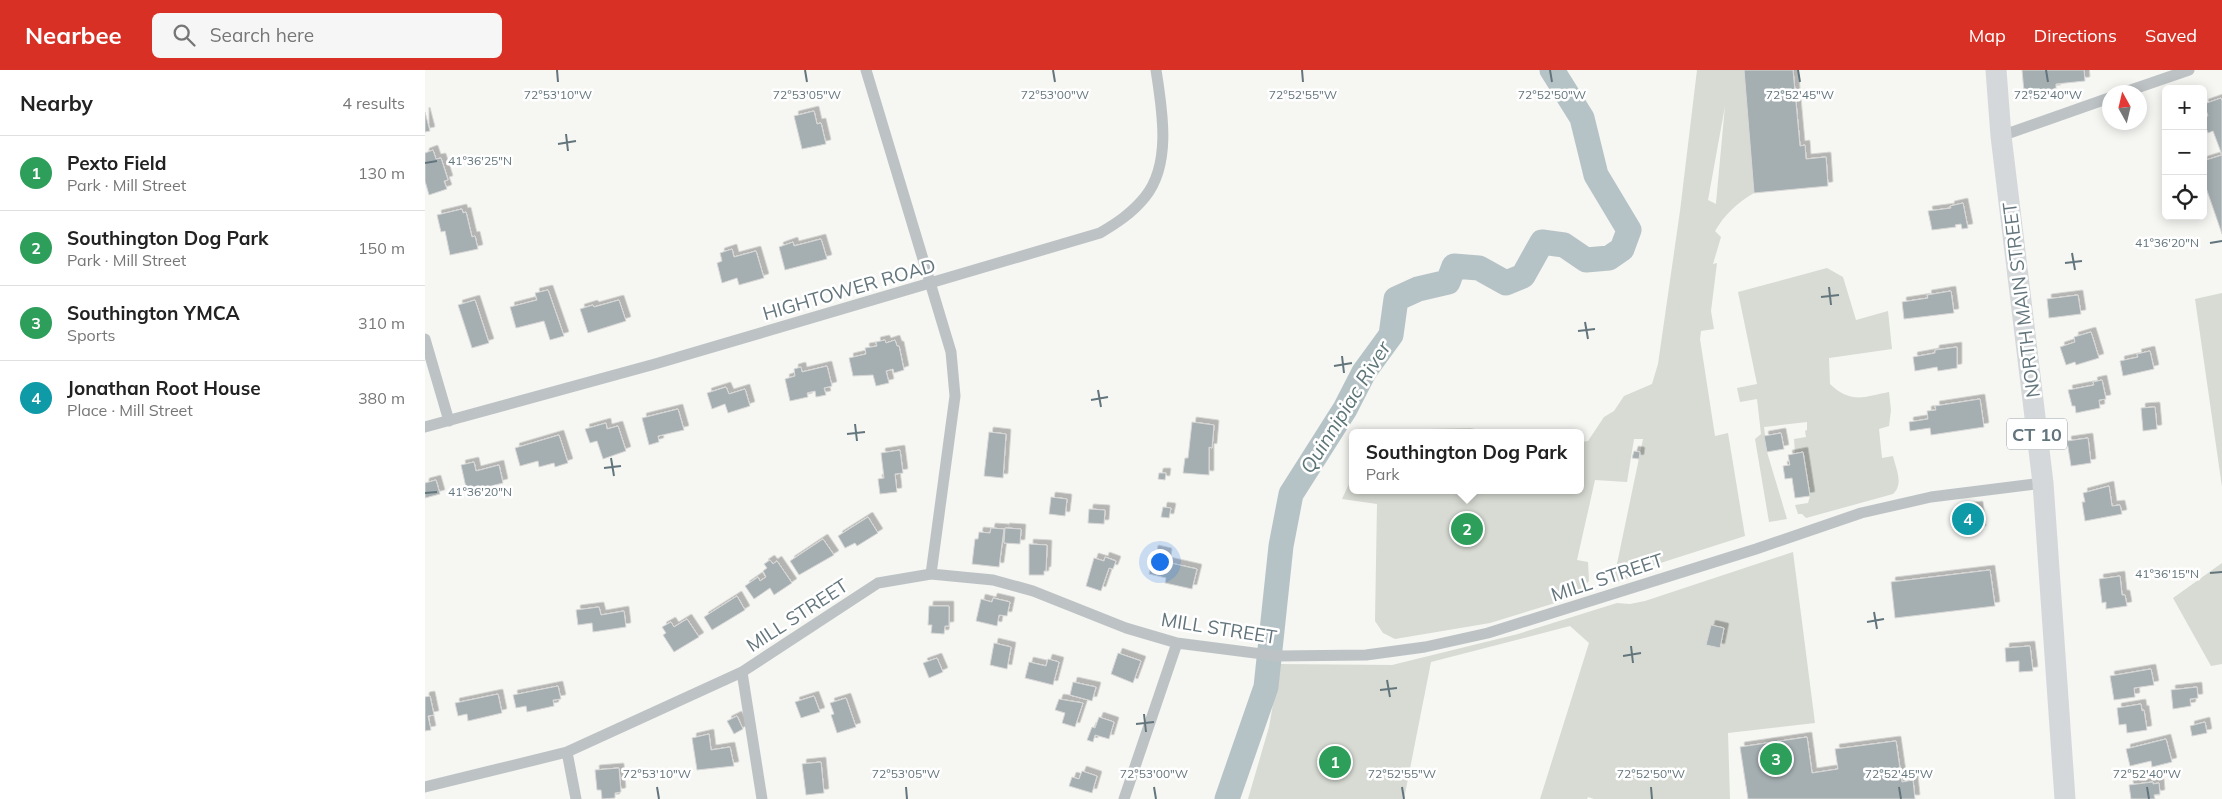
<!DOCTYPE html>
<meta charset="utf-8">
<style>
body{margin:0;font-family:Mulish,sans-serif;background:#f6f6f6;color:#222}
.controls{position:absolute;right:15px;top:15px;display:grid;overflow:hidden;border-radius:8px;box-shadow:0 2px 12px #0003}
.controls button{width:45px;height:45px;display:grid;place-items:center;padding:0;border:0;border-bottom:1px solid #e0e0e0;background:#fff;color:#222;font:25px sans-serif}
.compass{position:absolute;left:1677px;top:15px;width:45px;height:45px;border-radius:50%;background:#fff;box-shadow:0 2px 12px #0003;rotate:352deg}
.you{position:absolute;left:734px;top:491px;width:18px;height:18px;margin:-12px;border:4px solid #fff;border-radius:50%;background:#1a73e8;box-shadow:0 0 0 8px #1a73e833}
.badge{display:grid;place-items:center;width:32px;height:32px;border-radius:50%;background:#d93025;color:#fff;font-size:16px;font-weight:700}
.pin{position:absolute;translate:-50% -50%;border:2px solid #fff;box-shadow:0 1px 5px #0006}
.popup{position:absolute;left:924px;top:359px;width:235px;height:65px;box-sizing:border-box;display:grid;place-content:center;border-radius:8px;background:#fff;filter:drop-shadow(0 1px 4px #0005);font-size:16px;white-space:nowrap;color:#767676}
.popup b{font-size:19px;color:#222}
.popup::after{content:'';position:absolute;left:50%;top:100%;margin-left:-10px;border:10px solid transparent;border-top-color:#fff}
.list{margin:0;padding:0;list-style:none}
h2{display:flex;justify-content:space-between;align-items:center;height:65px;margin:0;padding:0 20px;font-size:21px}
h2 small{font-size:16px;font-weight:400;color:#767676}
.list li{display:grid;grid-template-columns:32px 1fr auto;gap:15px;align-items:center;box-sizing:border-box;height:75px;padding:0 20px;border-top:1px solid #e0e0e0}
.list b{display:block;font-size:19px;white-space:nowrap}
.list p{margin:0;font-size:16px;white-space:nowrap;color:#767676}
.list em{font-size:16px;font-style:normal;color:#767676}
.icon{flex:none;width:28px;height:28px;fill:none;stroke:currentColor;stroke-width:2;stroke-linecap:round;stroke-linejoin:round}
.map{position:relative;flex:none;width:1797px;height:729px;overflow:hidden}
header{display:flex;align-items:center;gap:30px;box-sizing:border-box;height:70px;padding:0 25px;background:#d93025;color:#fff}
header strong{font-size:24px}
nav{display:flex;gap:28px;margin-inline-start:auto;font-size:18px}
.search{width:350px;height:45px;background:#f6f6f6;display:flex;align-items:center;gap:12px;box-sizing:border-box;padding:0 18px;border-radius:8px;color:#767676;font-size:19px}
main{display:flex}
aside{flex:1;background:#fff}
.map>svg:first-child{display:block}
.green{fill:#d7dbd3;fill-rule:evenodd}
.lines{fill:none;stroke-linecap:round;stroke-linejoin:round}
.river{stroke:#b6c3c6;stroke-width:25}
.building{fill:#a5afb2;stroke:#d8d7d6;filter:url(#shadow)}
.street{stroke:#bdc3c5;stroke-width:11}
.highway{stroke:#d4d8da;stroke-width:21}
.ticks{fill:none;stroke:#63757c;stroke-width:2}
.labels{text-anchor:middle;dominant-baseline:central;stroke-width:5;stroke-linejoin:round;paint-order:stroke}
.shield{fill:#fff;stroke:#929ea3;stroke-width:1}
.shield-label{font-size:18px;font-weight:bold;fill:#63757c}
.street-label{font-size:19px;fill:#63757c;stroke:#fff}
.water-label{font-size:20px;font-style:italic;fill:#5e7578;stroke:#fff}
.ticks-label{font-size:12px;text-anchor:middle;fill:#63757c;stroke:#fff;stroke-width:5;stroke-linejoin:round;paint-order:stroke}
</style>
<header>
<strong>Nearbee</strong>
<div class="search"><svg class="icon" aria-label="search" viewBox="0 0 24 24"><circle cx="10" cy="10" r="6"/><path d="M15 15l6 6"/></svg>Search here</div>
<nav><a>Map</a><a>Directions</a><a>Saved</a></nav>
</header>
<main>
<aside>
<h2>Nearby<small>4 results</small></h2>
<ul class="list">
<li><span class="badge" style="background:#2e9e5b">1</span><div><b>Pexto Field</b><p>Park · Mill Street</p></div><em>130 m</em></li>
<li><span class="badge" style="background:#2e9e5b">2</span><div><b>Southington Dog Park</b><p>Park · Mill Street</p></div><em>150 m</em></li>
<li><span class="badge" style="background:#2e9e5b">3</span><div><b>Southington YMCA</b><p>Sports</p></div><em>310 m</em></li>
<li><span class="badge" style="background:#0f9aa8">4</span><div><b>Jonathan Root House</b><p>Place · Mill Street</p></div><em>380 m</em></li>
</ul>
</aside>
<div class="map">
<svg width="1797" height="729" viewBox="0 0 1797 729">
<defs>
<filter id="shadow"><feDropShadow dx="4.5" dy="-4.5" stdDeviation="0" flood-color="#0004"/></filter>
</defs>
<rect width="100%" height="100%" fill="#f6f6f3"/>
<!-- green -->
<path class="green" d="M1272,0h47l10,123c-17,10 -29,21 -39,38l6,6 -8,27 4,-1 -6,48 3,18 -13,2 -1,8 15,97 13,-3 17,103 -94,30 -2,6 -36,11 30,-144h-9l-7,43 -32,-2 -18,80 11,2 1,19 -11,13 -10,5 -78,24 -95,16 -12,-6 -8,-12 2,-117 -35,-5 11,-24v15h228v-48l7,-1 16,-24 10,-6 10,-15 28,-12 6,-20 22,-153zM1300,36l-9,97v1l-8,-4z
M1402,198l16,9 13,43 32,-9 4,38 -63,9 1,26c21,20 34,13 59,8l2,18 -2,16 -10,3 3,29 11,-2c3,13 11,28 0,38l-87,24 -4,-4h-4l-3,-9 13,-2 2,-7 -7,-43h-8l-1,-14 12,-2 -1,-6 2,-1v-8l-43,5 3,25 20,67 -18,3 -14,-83 6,-5 -4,-35 -17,3 -3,-14 20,-4 -19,-92z
M1797,223v194l-27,-188z
M1045,358l25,5h-100l34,-4z
M1368,482l22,171 -87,10 2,66h-136l-6,-2 -1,2h-47l49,-156 -19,-17 -139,36 -27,137h-156l21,-72 11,-63 112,1 126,-31 99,-31 13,1 15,-3z
M1797,493v101l-11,2 -38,-68z"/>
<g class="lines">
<!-- river -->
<path class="river" d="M802,729l39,-112 15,-141 10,-52 54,-85 19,-37 27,-37 5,-36 22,-10 30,-7 6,-16 25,2 27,15 17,-7 19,-34 22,3 22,15 23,-2 13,-9 7,-19 -33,-55 -14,-57 -30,-48"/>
</g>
<!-- building -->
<path class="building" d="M1319,0h49l7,76 5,-1 1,14 20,-2 2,29 -74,7z
M1597,0h62l1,11 -29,3v5l-15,1 1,8 -14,1 -1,-7h-3z
M1796,28l1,3v133l-19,-55v-18l19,-6 -9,-24 -5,2 -5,-12v-4l5,-1 -4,-12z
M389,41l3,13 4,-1 5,21 -24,5 -8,-33z
M0,42l5,19 -5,1z
M8,80l3,9 5,-1 7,22 -4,1 3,8 -18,6 -4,-14v-28z
M1538,133l5,25 -6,1 -1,-5 -6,1 1,2 -24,3 -4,-19 23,-3 -1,-2z
M37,139l1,4 3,-1 6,25 3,-1 3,13 -28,6 -5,-24 -4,1 -4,-17z
M396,169l6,20 -42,11 -6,-23 14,-5 1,4z
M307,179l2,8 22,-6 8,27 -25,7 -2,-7 -15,5 -5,-20 5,-2 -2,-8z
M123,220l16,46 -14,4 -6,-19 -28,7 -6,-21 27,-7 -2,-7z
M1526,221l3,22 -50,6 -2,-17 26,-4 -1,-3z
M1653,225l3,19 -32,4 -2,-19z
M50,230l14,43 -17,5 -14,-43z
M194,230l7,21 -38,12 -8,-24 13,-4 1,2z
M1666,262l8,26 -23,7 -1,-3 -9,3 -6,-18 15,-5 -1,-5z
M460,270l1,3 9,-3 2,6h2l5,24 -10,3 -1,-4 -7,2 3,12 -13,3 -3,-11 -20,1 -4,-18 17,-4 -1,-6 12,-2 -1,-4z
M1532,277v21l-19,3 -1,-4 -22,4 -2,-14 22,-4v-3z
M1725,281l4,18 -31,7 -3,-15 18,-4 -1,-3z
M402,296l5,20 -8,2 2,7 -10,2 -1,-6 -8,2 1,4 -18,4 -5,-22 10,-3 -1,-7 7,-2 1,5z
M1677,310l4,19 -7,1 1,8 -24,5 -1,-7h-3l-4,-16 26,-5 -1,-3z
M301,317l3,7 16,-5 5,17 -22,7 -3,-9 -13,5 -5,-16z
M1555,329l4,28 -53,8 -1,-7 -20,3 -1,-9 19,-3 -1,-8 9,-1 -1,-4z
M1730,337l2,22 -14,2 -2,-23z
M253,339l6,21 -26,6 1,6 -10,3 -7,-27z
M767,352l22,3 -2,23 -3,-1v28l-26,-2 2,-15h3z
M181,353l1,6 11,-3 8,25 -23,8 -6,-18 -7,2 -5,-14z
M564,362l17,2 -3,44 -19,-2z
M1356,363l3,16 -17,3 -3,-16z
M134,365l9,28 -13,4 -1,-4 -15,4 -1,-6 -18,5 -5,-18z
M1663,368l3,25 -20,3 -4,-25z
M475,380l3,23 -8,1 2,18 -17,2 -2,-15 6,-1 -3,-25z
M1209,381l6,1 -1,7 -7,-1z
M1378,382l7,44 -15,2 -3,-20 -7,1 -2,-13 7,-1 -2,-10z
M49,392l2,9 23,-6 4,18 -36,9 -6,-27z
M734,403h7l-1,7 -7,-1z
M11,410l4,14 -15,4v-15z
M1684,416l3,20 8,-1 2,9 -37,7 -3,-19h3l-2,-9z
M626,427l16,2 -2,17 -16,-2z
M1553,436l3,24 -24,3 -3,-24z
M738,437l8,1 -2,10 -8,-1z
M664,439l16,1 -1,14 -16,-1z
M443,447l10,16 -21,13 -2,-3 -10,5 -7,-12z
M566,458l13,1 -5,38 -27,-3 3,-25h3l1,-7 11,1z
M580,458l16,1 -1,15 -16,-1z
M398,469l11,16 -35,20 -9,-14z
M604,474l18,1 -1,26h-2v4h-15z
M729,480l13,3 -1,9 31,7 -5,20 -27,-6 1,-5 -17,-4z
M680,487l11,4 -3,8 -4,-1 -8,23 -15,-5 8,-28 10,3z
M345,490l3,4 4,-3 15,22 -18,12 -4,-7 -16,11 -9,-13 13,-9 2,4 6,-4 -3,-6 4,-3 -3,-4z
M1565,500l5,36 -100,12 -4,-36z
M1695,506l2,19h3l2,11 -21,3v-7l-4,1 -3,-24z
M312,526l8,14 -33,20 -8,-13z
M568,528l17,4 -3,14 -8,-1 -2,11 -21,-5 5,-22 11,3z
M504,536h20v20h-4l-1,8 -13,-1 1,-8h-4z
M174,537l2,8 23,-4 2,16 -33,5 -1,-9 -14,2 -2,-15z
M262,549l12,18 -25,15 -11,-17 3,-2 -4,-6 9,-5 3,5z
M1286,555l13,3 -4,20 -14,-3z
M569,573l17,4 -4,22 -17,-4z
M1605,576l3,25 -14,1v-11l-13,1 -1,-14z
M693,583l23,8 -8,22 -22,-9z
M512,588l6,14 -14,6 -6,-15z
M623,589l11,3 -6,23 -28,-7 4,-16 17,4z
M1726,599l3,16 -20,3 1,9 -21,3 -4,-24z
M648,612l23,5 -4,14 -22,-6z
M133,616l3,13 -8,1 1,6 -27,6 -1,-6 -10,2 -3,-13z
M1772,617l1,11 -8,1 1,7 -18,3 -2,-19z
M73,624l4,19 -34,8 -1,-7 -9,2 -3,-13z
M5,626l4,19 -6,1 3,14 -6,1v-34z
M389,626l6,16 -19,6 -6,-16z
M421,628l10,29 -19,6 -6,-18 3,-1 -4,-11z
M634,629l24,4 -8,24 -13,-4 3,-10 -10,-3z
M1716,634l1,7 2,-1 3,20 -20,3 -1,-9 -7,1 -2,-17z
M312,646l6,13 -9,5 -7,-13z
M674,647l15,5 -5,17 -14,-4 -2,7 -6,-2 5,-13 3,1z
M1780,652l2,11 -15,3 -2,-10z
M284,664l2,16 19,-3 4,19 -37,4 -5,-32z
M1382,667l5,36 26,-4 -3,-20 61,-8 6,41 11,-2 2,19h-167l-8,-52z
M1741,669l6,23 -20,5 -1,-6 -21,5 -4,-17z
M396,692l3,31 -18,2 -4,-31z
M194,698l2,24 -6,1v5l-13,1 -1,-9h-4l-2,-20z
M657,701l15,5 -5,17 -23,-7 3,-9 7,2z
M1728,712v2l6,-1 1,11 -6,1 1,4h-24l-2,-14z"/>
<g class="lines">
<!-- street -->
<path class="street" d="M441,0l85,282 4,44 -24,178
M1700,22l64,-22
M1576,66l108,-38
M0,269l24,82
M0,357l230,-63 445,-131c17,-10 32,-20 45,-36 27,-33 17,-88 11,-127
M317,602l20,127
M142,682l9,47
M0,717l142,-35 175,-80 136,-89 53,-9 62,6 40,11 93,37 51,15 101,13 88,-1 59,-8 63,-14 268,-84 105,-36 70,-16 112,-14
M699,729l53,-156"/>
<!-- highway -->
<path class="highway" d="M1571,0l5,66 42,347 22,316"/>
</g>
<!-- ticks -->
<path class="ticks" d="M132,0l1,12M380,0l2,12M628,0l2,12M877,0l1,12M1125,0l2,12M1373,0l2,12M1621,0l2,12M141,64l2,17M133,74l18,-3M0,93l12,-2M1785,173l12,-2M1647,183l3,17M1640,193l17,-2M1404,217l2,18M1396,227l18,-2M1160,252l3,17M1153,261l17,-2M917,286l2,17M909,296l18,-3M673,320l3,17M666,330l17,-3M430,354l2,17M422,364l18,-2M186,388l3,18M179,398l17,-2M0,423l12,-1M1785,503l12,-1M1449,542l3,17M1442,552l17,-3M1206,576l2,17M1198,586l18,-3M962,610l3,17M955,620l17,-2M719,644l2,18M711,654l18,-2M232,717l2,12M481,717l1,12M729,717l2,12M977,717l2,12M1226,717l1,12M1474,717l2,12M1722,717l2,12"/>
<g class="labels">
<!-- shield labels -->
<rect class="shield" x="1582" y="348.5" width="60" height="31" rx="4"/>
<g class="shield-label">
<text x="1612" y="364">CT 10</text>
</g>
<!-- street labels -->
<g class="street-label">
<text transform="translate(424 219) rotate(-16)">HIGHTOWER ROAD</text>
<text transform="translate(1596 230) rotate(-97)">NORTH MAIN STREET</text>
<text transform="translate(1182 507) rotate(-18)">MILL STREET</text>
<text transform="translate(372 545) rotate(-33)">MILL STREET</text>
<text transform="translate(794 558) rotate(9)">MILL STREET</text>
</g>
<!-- water labels -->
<g class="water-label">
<text transform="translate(920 337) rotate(-58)">Quinnipiac River</text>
</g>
</g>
<g class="ticks-label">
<text x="133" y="29">72°53'10"W</text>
<text x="382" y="29">72°53'05"W</text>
<text x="630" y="29">72°53'00"W</text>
<text x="878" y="29">72°52'55"W</text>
<text x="1127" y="29">72°52'50"W</text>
<text x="1375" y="29">72°52'45"W</text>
<text x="1623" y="29">72°52'40"W</text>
<text x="55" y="95">41°36'25"N</text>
<text x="1742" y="177">41°36'20"N</text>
<text x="55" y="426">41°36'20"N</text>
<text x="1742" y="508">41°36'15"N</text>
<text x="232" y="708">72°53'10"W</text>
<text x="481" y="708">72°53'05"W</text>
<text x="729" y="708">72°53'00"W</text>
<text x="977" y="708">72°52'55"W</text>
<text x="1226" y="708">72°52'50"W</text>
<text x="1474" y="708">72°52'45"W</text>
<text x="1722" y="708">72°52'40"W</text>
</g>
</svg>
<div class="controls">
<button>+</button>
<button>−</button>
<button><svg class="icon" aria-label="locate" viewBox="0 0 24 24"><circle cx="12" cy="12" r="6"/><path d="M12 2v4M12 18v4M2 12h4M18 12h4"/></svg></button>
</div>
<svg class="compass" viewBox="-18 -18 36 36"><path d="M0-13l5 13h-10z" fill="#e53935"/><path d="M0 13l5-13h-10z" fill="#767676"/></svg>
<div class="you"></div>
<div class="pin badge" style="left:910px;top:692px;background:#2e9e5b">1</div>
<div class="pin badge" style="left:1042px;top:459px;background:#2e9e5b">2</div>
<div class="popup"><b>Southington Dog Park</b>Park</div>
<div class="pin badge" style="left:1351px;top:689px;background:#2e9e5b">3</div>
<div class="pin badge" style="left:1543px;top:449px;background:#0f9aa8">4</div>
</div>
</main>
